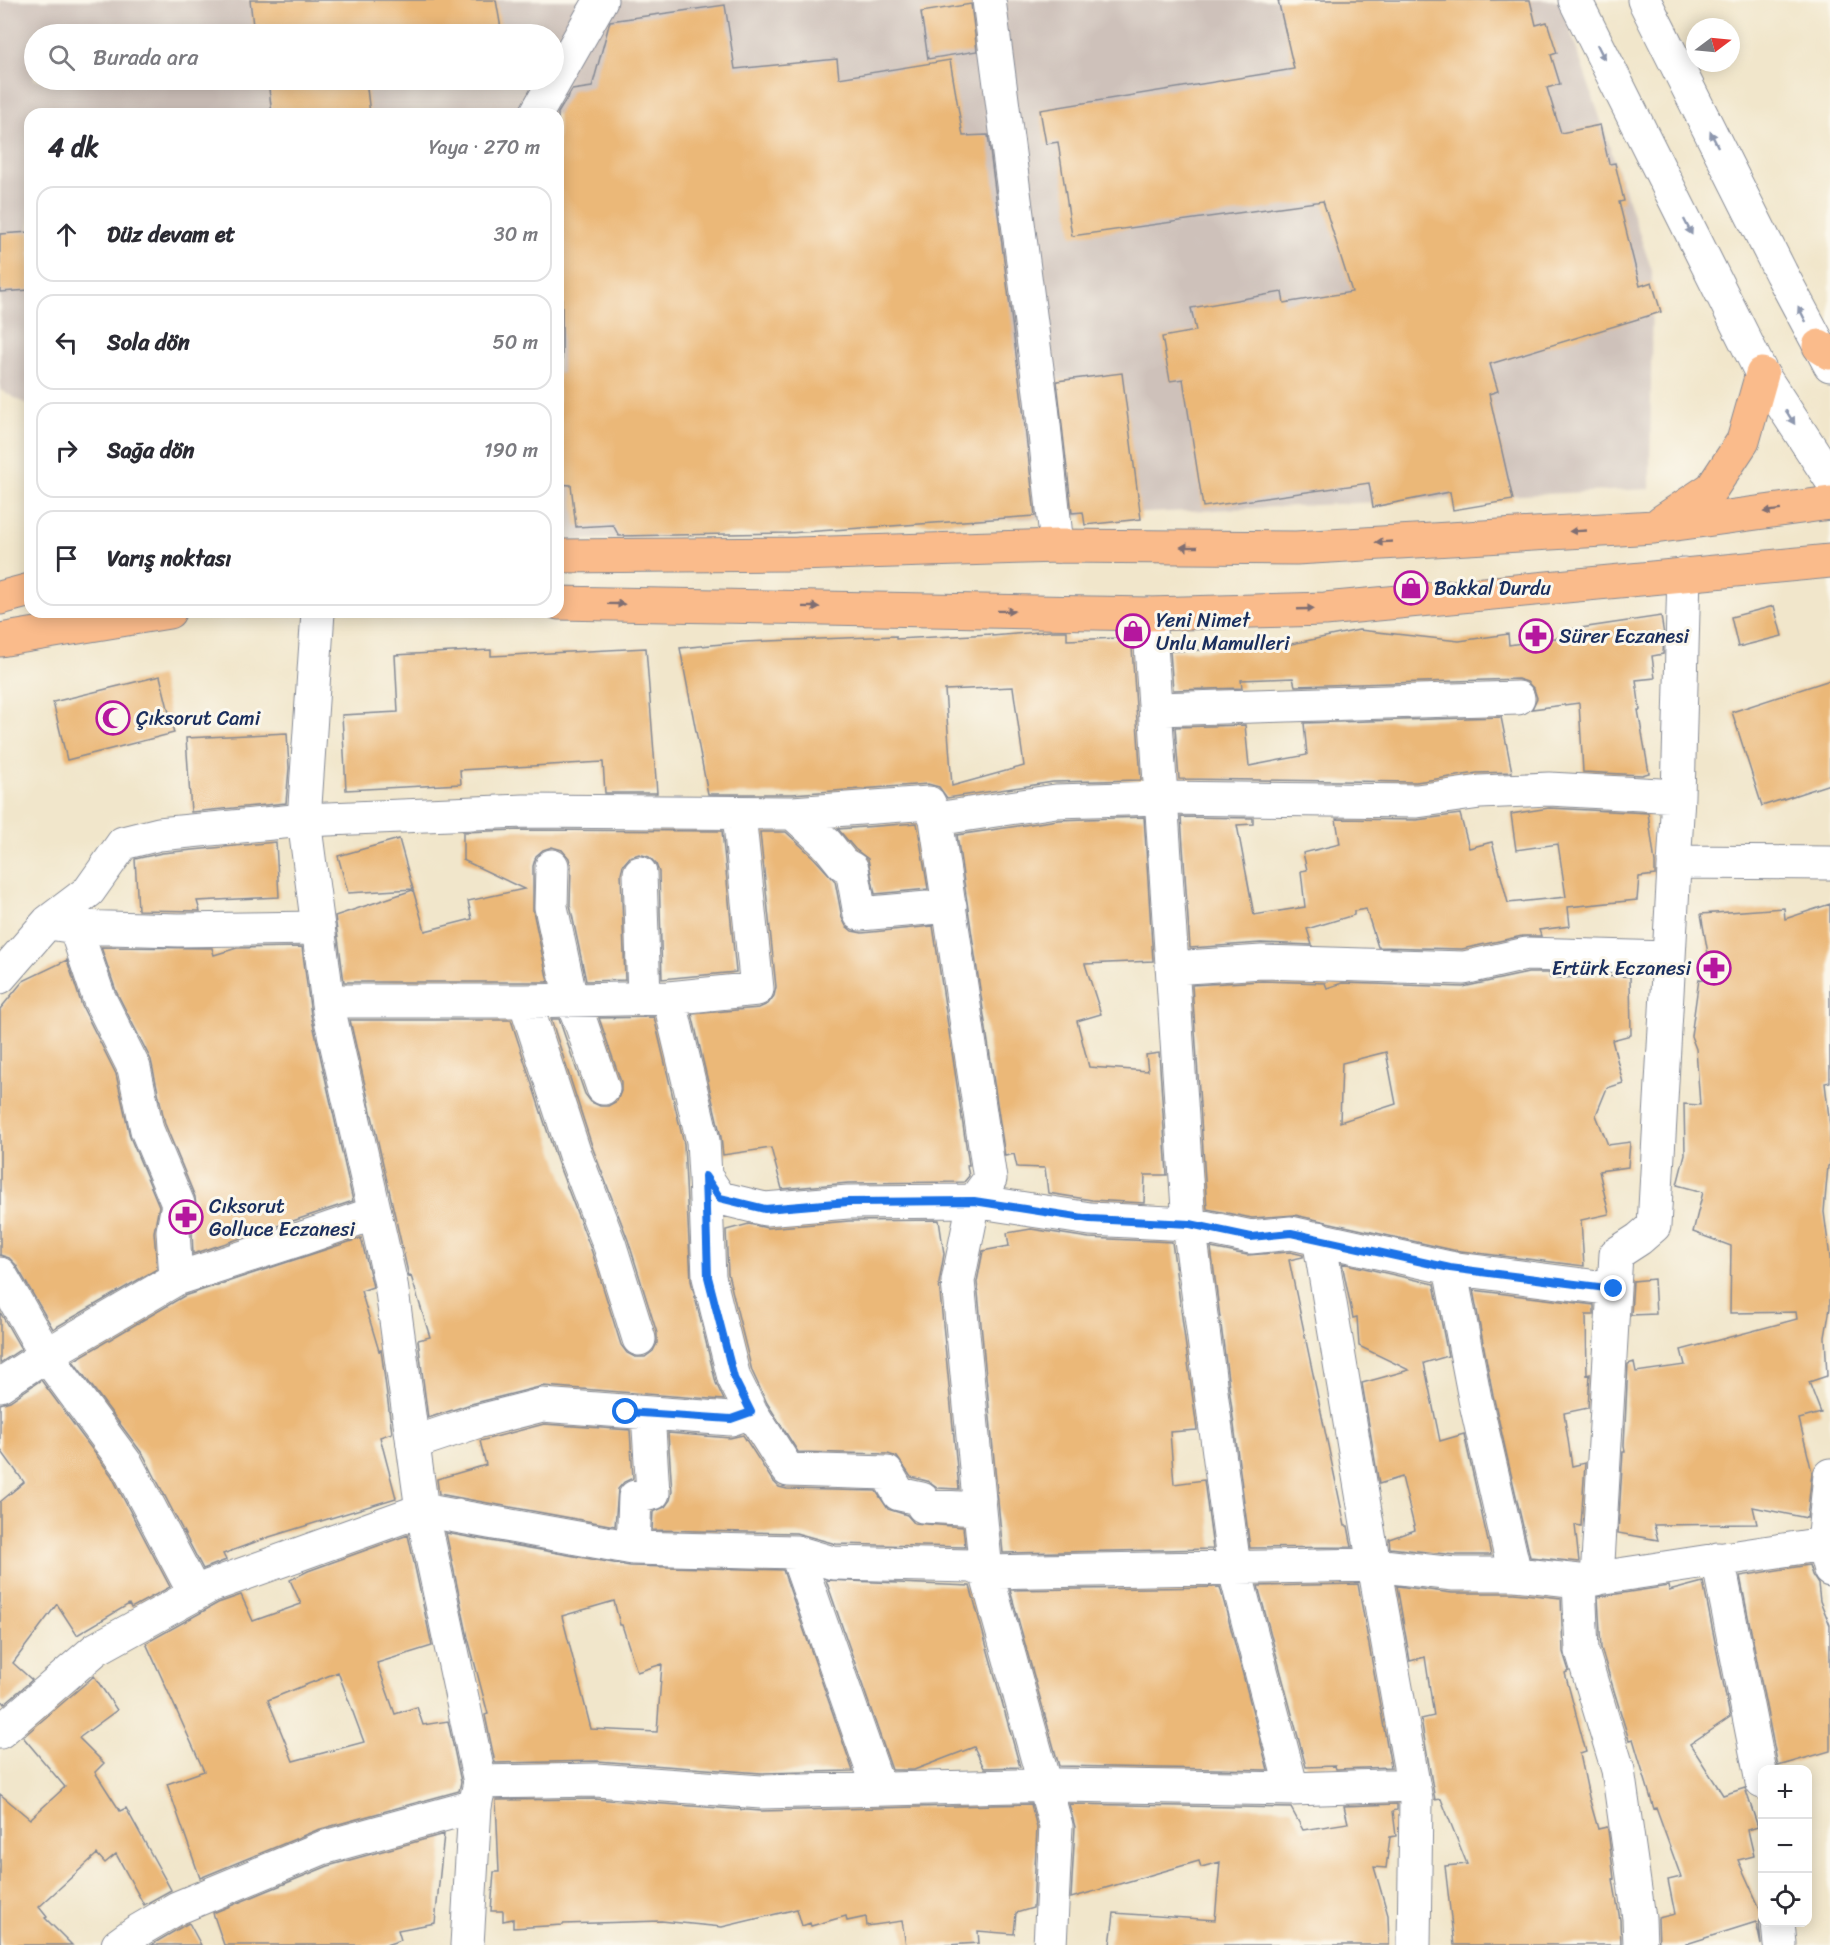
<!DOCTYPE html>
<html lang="tr">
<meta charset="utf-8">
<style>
body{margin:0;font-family:Sriracha,sans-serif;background:#f2f2f3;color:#2b2b33}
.controls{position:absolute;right:18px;bottom:18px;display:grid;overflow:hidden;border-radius:12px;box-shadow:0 3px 15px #0003}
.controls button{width:54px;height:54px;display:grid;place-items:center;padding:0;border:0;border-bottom:2px solid #e1e1e2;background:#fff;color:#2b2b33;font:30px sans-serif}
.compass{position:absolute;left:1686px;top:18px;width:54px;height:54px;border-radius:50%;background:#fff;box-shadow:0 3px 15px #0003;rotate:74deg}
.stop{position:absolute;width:18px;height:18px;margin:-14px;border:4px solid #1a73e8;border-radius:50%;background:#fff}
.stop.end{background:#1a73e8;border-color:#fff;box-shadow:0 2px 6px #0008}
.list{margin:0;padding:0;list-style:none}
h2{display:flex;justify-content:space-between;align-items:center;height:78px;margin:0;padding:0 24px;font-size:26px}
h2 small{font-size:20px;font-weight:400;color:#7c7c81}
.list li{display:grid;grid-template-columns:39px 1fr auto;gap:18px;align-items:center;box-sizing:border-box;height:96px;margin:0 12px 12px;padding:0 12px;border:2px solid #e1e1e2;border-radius:18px}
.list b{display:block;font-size:22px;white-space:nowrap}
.list em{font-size:20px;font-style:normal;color:#7c7c81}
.icon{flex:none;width:33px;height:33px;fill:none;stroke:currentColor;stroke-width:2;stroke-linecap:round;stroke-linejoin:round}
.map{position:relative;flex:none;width:1830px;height:1945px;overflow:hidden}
.search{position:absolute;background:#fff;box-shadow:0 3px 15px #0003;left:24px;top:24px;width:540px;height:66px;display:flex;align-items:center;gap:15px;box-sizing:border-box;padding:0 21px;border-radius:33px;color:#7c7c81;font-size:22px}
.panel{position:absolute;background:#fff;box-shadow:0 3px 15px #0003;left:24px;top:108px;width:540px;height:510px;border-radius:18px}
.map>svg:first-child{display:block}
.industrial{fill:#cec1ba;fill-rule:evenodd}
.building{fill:#ebb878;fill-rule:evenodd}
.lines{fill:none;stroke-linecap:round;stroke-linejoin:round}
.minor-casing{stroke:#868a94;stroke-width:35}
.tertiary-casing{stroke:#868a94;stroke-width:35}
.primary-casing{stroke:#868a94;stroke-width:35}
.minor{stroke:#fff;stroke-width:33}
.tertiary{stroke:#fff;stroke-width:33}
.primary{stroke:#fabb8b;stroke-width:33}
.oneway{fill:#8d97ae}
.oneway2{fill:#7f6e72}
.route{stroke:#1a73e8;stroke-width:8}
.labels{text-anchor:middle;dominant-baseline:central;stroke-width:6;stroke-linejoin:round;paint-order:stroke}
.poi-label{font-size:20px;fill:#1b2f5e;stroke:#fbf7ec;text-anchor:start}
</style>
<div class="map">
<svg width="1830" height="1945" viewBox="0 0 1830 1945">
<rect width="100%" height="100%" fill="#fbf7ec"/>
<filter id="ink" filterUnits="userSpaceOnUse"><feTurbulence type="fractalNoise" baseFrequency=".0167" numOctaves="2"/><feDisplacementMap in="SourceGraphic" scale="12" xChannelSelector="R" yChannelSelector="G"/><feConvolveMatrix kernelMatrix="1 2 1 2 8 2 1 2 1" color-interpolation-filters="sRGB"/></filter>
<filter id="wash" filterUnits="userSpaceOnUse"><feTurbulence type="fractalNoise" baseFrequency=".008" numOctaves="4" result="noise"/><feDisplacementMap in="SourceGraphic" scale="24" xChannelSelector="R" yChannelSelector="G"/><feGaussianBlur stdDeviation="1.35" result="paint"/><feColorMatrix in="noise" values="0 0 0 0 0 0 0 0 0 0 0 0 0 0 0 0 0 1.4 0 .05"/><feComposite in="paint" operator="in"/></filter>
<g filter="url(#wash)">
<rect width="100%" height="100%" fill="#f1e6cb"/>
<!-- industrial -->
<path class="industrial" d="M0,0h1560l92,271 -2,218 -1092,52v-427h-528v292l-30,-16zM34,34h520v46h-520z"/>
<g id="blocks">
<!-- building -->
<path class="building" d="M250,0h246l6,34h-248z
M1278,0h252l6,25 11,-3 10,31 -6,2 9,29 -13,4 14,45 39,-8 9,39 6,-1 9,38 -5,1 21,84 12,-4 9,30 -171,52 8,27 -9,3 24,106 -60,10 -3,-18 -77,15 -4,-24 -166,24 -20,-128 -13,2 -8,-44 34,-6 -5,-23 91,-16 2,11 68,-11 -29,-91 -251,35 -14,-94 -12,2 -6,-34 254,-41z
M971,4l6,47 -49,8 -7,-47z
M725,5l10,64 102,-10 2,19 111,-18 13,76 25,-1 35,274 12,107 -246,17 -170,3 -6,-11 -37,2 -5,-42 -13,-1v-110l4,-1v-75l-4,1v-186l14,-23 20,-3 18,-66z
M268,80h98l4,34h-98z
M30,232v58l-30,2v-58z
M1122,373l19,146 -56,6 -2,-13 -11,1 -15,-132z
M1774,606l8,30 -44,11 -7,-30z
M1661,616l3,19 -1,19 -11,2 3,22 -19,2 4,30h-2l11,63 -7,2 -59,-3 -4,-69 -47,6 5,-11 -3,-9 -7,-7 -9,-3 -223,7 -2,-8 -52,2 1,8 -69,2 -3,-39 102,-3 87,-18 100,11 49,-7 1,11 53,-8 -1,-6z
M1051,631h16v9l52,-2v-3l12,-2 10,147 -88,2 -106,16 -8,-11 -11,-3 -136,10h-84l-28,-146 63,-6 153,-6v3l96,-5v2zM1013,687l11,79 -72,20 -7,-96z
M646,648l11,145h-52l-2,-31 -143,8 1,14 -115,6 -4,-75 56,-3 -3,-57 96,-5v6z
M160,676l14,57 -107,27 -14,-58z
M1830,680v104l-68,22 -30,-94z
M1501,717l11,55 -35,1 -61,9 -237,-3 -4,-52 70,-2 4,41 58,-11 -3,-32z
M287,733l2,35 -3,35 -95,9 -5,-74z
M1549,808l99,5 7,50v12l-16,2 -2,23 -69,7 2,19 -31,4 2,6h-19l-60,13 -84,-2 -12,-38 -12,2v4l-47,14 5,16 -51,-2 -71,5 -9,-131 72,1v6l-16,1 17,90 51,-8 -4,-36 6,-1 -4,-17 37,-9 -4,-25 81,1 43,-6 9,34 23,-6 16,61 58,-6 -8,-53 -42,6 -5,-36z
M1144,817l9,144 -68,3 16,50 -24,7 12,46 59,4 -2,-16 13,-2 8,122h-22l-1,28 -52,-3 -44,-7 -3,-25 -28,-1 -3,-13 -9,2 -48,-321 101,-15z
M917,823l11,66 -53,5 -7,-35 -13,-10 -17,-20z
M520,830l202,1 14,141 -74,7 -3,-107 -3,-8 -7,-7 -10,-3 -9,3 -7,8 -2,8 4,107 -39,1 -16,-76 1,-39 -2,-8 -7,-8 -10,-3 -9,3 -7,6 -3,10v45l15,71h-204l-9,-66 78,-26 12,41 47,-12 -4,-18 56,-12 -61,-29v-28z
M760,832h26l27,25 22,24 7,37 4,8 6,5 10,2 71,-7 36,239h-2l2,11 -5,6 -116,1 -66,6 -11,-41 -48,7 -2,-18 -29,-123 67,-6 9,-4 6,-8 2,-9z
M399,839l14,50 -65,4 -10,-37z
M276,842l3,55 -82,4 3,10 -62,-1 -3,-51 27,-6z
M1830,904v178l-5,1 5,43v39l-2,1 -4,46 6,46v50l-5,29 2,39 -18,6 12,31 -22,6 13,53 -5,46 -54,-11 4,17 -103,1 4,15 -40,-7 5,-81h2l-1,-7 4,-81 6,-2 2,10 49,-7 -4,-15 116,-31 -1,-7 -66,1 1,-67 -38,-14 10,-40 -26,-7 8,-31 -1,-50 16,1 -4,-56 -5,-13 8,-57 14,3 -12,-68 83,-6 1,11z
M101,947l111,1 2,7 23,-7 65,-1 9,68 42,186 -160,53 -1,-22 4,-25 -1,-10 -30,-73 -14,-64 -35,-69z
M67,960l15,46 34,68 14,63 29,69 -5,26 3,37 -104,60 -37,-64 -7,-7 -9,-3v-246l23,-28z
M1528,973h21l1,5 80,-2 1,59 -19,5 11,43 -16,5 -11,27 12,30 22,-3 -2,25 -29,4 10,43 -28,6 3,46 -131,-16 -158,-35 -43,3 -45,-9 -15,-224 70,-4 63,2 2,5 15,-5 121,4zM1386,1052l10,52 -56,18 2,-59z
M654,1017l30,127 7,137 25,102 8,17 -181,-14 -72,18 -43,14 -10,-78 12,-3 -19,-61 -2,1 -59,-257h161l46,141 35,91 29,93 6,8 8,4h10l8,-6 4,-8v-10l-29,-93 -35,-91 -42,-130h8l26,75 6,8 9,4h8l9,-5 4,-10v-9l-22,-64z
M939,1220l5,34 -5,29 20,206 -22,-1 -10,-7 -16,-4 -14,-20 -9,-3 -90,-2 -31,-49 -15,-32 -24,-97 -2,-44 23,-6 18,4 82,-7z
M1031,1229l58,9 83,4 25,188 -27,2 4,52 30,-4 9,69 -210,4 -26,-271 6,-31 26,-5 -2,-13z
M361,1238l12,49 -12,4 18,60 2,-1 11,83 -12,4 16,61 -130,40 -43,16 3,6 -23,9 -59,-113 -71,-95 111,-65z
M1211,1248l36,7 43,-3 13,3v2l-14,3 56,266h3l4,21 -102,1z
M1342,1263l92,21 14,72 -24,7 16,78 24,-7 27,121h-36l-65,-7 -1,-9 26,-9 -13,-53 -23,7 -17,-101 47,-13 -50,-24 -2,-29 -4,1z
M1654,1279l2,35 -25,1 2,-34z
M1473,1290l121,15v10h-8l1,60 3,-1 -2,34 -24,5 8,53 13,-3 -4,63 -6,-1 4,37 -49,-5 -37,-162z
M0,1312l21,37 -21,14z
M41,1380l70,95 59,112 -39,21 -2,-4 -52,31 -20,-31 -44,59 19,17 -28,24 -4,-5v-197l24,-20 -24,-33v-45l10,-3z
M544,1424l86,6 3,48 -9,4 -6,7 -3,37 -176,-32 -2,-15 49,-14 -6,-24z
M668,1433l62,5 13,-3 29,45 7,7 8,2 89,2 12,18 19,6 7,8 49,4 2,20 -129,-3 -40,-11 -144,-3 1,-18 12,-5 5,-7 2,-8z
M446,1533l184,33 153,4 70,201 -92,2 -164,-12 -102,2 -10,-48 3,-1 -20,-76zM614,1601l6,24h2l15,47 25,-8 -5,68 -66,-3 -29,-113z
M408,1535l24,111 -55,17 18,51 22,-7 6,18 25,-4 13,61 -2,9 -142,39 -117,48 -33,-94 37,-13 -58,-128 72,-40 23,-8 12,26 48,-17 -11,-24 18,-9zM338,1672l26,70 -71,19 -25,-61z
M1809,1565l3,10 6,9 2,17 10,24v126l-52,15 -38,-190z
M826,1580l144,6 50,181 -36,1 -10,-21 -60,23h-22z
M1703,1582l27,135 -40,27 33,51 22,-7 13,39 -10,3 6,26 -16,4 24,53 -3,11 2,21 -5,-23 -73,23h-24l-1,-27 17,-4 -7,-34 13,-3 -25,-69 -2,1 -21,-70 -4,1 -28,-92 -3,-51 70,-11 1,5z
M1358,1584l33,183 -55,2 -1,-3 -29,1 -48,-181z
M1397,1586l55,7h62l47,5 2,54 6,19 -4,2 21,79 -6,2 9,43 9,32 9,-2 1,3 6,49h-1l7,41 1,25h-167l-9,-79 22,-2 -26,-65 -6,1 -14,-81 13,-3 -9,-59 -15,4z
M1220,1587l48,183 -209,-4 -49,-176z
M94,1676l23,34 -38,28 25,25 -9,9 25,39 6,-3 45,82 -27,15 -28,-51 -11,9 -8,-9 -58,53 8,10 -2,1 27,27h-72v-151l30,25 35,-32 -42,-50z
M595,1799l166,12 270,-7 6,24 -4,80 -17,5 -2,21 -36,-3 1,12 -32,2h-41l-4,-24 -35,5 -1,-9 -19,4 -1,-5 -35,10 -1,-3 -8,3 -5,-17 -75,18 -61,-6 -98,3v1l-50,3v-9l-10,2v-10h-12l3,-39h5l-3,-72z
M1069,1804l222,4 12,22 45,-7 -4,-17 53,-2v6l-4,1 3,25 -6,1 -4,31 -12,-1 14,48 1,30h-279l4,-32 101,7 5,-58 -19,5 -2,-6 -128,37 4,-71z
M444,1834l-9,89 -37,7 3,10 -15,5h-162l-11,-32 115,-47z
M189,1923l12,22h-50l34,-20z"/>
</g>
</g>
<g filter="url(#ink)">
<use href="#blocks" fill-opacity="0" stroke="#868a94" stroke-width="1.5"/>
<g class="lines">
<defs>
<path id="minor" d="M989,0l53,407 15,139
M536,114l65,-114
M1157,709l361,-11
M793,813l34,31 16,20 9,5 8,45 90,-8
M936,819l54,360 -16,22 -16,80 28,291 70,254 -6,119
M1674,862l156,1
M552,866l-1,41 20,93 11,26 21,62
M640,873l4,125
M56,924l19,3 103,3 140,-2
M75,927l24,71 35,70 13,62 31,74 -5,27 3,48
M1172,968l90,-6 202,6 62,-14 142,4
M0,977l48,-55 41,-31 34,-48 36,-9 145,-14 220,-9 269,2 136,-10 7,16 120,-18 105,-3 256,3 63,-9 69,-3 129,7
M669,998l34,143 2,35 15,22 45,11 83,-7 126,-1 116,18 99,5 62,13 40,-4 159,35 164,21
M328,1001h197l144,-3 88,-9 -18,-175
M525,1001l50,154 35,91 29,93
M705,1176l4,101 25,101 17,34 37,58 99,3 12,21 23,5 1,7 56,3
M1319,1238l55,327 42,235 -2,145
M1450,1268l25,131 40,175
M0,1274l46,81 81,110 68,129
M0,1385l46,-30 130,-76 127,-41 72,-25
M413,1443l63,-21 66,-17 189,14 20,-7
M1830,1475l-7,69 7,26
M633,1548l2,-51 18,-4 -5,-80
M796,1552l83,237
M1718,1559l44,223
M1597,1579l19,-325 23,-15 15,-13 24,-430 6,-222
M1579,1581l3,70 36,119 21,148 1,27
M0,1732l96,-83 114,-63 212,-76 211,38 163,4 37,11 139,3 14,6 388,-7 80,9h61l64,7 251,-38
M480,1782l116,-2 165,12 299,-7 232,4 -58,-222 -45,-343 -40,-610
M1292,1789l121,-4
M1778,1922l2,23
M118,1945l18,-13 41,-24 145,-60 153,-42"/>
<path id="tertiary" d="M1575,0l187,374 68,104
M1644,0l137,273 49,92
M318,612l-14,208 25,191 62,273 31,226 58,272 -5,24 -8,139"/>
<path id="primary" d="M1819,346l11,7
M1661,522l51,-34 31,-47 19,-67
M558,556l239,-2 260,-8 239,2 358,-21 176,-24
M0,598l30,-8
M558,603l591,11 176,-5 505,-48
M0,640l169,-28"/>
</defs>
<!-- minor casing -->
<use href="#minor" class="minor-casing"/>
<!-- tertiary casing -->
<use href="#tertiary" class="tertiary-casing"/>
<!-- primary casing -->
<use href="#primary" class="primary-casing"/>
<!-- minor -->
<use href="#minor" class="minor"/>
<!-- tertiary -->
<use href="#tertiary" class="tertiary"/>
<!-- primary -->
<use href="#primary" class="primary"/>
</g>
<!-- one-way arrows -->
<defs><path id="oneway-solid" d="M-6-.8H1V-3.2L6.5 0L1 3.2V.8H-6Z" transform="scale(1.5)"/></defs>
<g class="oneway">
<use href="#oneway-solid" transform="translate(1601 52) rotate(63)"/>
<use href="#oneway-solid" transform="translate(1714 139) rotate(-117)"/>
<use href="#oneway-solid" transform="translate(1688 227) rotate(63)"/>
<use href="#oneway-solid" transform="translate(1802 314) rotate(-117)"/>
<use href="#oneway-solid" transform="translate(1790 417) rotate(57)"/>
</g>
<g class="oneway2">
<use href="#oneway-solid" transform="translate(1772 511) rotate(173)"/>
<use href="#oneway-solid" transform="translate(1578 531) rotate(177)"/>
<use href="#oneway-solid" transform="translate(1384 542) rotate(177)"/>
<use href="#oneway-solid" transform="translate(1189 547) rotate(-180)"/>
<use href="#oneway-solid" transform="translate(616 604) rotate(1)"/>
<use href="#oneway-solid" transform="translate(811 607) rotate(1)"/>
<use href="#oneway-solid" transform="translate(1306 609) rotate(-2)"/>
<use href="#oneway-solid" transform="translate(1006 611) rotate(1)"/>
</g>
</g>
<g class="lines" filter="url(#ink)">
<!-- route -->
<path class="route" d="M626,1412l105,7 20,-7 -17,-34 -26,-101 -3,-101 15,22 45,11 83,-7 126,-1 116,18 100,5 61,13 40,-4 159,35 164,21"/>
</g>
<!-- icons -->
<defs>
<symbol id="shop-ring" viewBox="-11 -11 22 22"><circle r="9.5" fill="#fbf7ec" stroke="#b5179e" stroke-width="1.5"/><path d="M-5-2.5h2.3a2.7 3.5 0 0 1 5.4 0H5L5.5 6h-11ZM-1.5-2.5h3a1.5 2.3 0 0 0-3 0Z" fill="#b5179e"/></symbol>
<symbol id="pharmacy-ring" viewBox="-11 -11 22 22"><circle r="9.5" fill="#fbf7ec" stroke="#b5179e" stroke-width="1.5"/><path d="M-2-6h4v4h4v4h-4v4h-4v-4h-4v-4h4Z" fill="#b5179e"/></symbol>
<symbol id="mosque-ring" viewBox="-11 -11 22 22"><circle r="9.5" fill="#fbf7ec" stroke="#b5179e" stroke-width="1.5"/><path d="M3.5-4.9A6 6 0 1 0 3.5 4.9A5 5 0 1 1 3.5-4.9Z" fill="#b5179e"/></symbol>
</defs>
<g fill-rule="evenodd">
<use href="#shop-ring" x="1392" y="569" width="38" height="38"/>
<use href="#shop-ring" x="1114" y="612" width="38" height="38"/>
<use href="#pharmacy-ring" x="1517" y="617" width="38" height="38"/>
<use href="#mosque-ring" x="94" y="699" width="38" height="38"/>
<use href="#pharmacy-ring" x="1695" y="949" width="38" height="38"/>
<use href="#pharmacy-ring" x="167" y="1198" width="38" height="38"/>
</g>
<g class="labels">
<!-- poi labels -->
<g class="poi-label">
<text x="1434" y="588">Bakkal Durdu</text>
<text x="1156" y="620">Yeni Nimet<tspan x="1156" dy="23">Unlu Mamulleri</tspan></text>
<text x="1559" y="636">Sürer Eczanesi</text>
<text x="136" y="718">Çıksorut Cami</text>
<text x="1691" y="968" text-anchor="end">Ertürk Eczanesi</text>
<text x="209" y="1206">Cıksorut<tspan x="209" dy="23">Golluce Eczanesi</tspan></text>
</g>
</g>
</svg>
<div class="controls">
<button>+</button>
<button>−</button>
<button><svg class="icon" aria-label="locate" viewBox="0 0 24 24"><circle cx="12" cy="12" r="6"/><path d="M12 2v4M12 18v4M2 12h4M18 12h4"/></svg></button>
</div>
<svg class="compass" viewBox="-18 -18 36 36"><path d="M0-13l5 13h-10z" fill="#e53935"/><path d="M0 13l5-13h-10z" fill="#7c7c81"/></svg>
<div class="stop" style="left:626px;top:1412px"></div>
<div class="stop end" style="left:1614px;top:1289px"></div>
<div class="search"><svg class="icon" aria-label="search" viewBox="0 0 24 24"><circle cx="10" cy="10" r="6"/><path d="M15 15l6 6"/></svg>Burada ara</div>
<section class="panel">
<h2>4 dk<small>Yaya · 270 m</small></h2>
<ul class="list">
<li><svg class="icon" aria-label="ahead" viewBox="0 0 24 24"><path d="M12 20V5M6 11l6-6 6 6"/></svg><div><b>Düz devam et</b></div><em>30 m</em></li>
<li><svg class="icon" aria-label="left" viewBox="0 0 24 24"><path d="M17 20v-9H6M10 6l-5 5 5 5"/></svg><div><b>Sola dön</b></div><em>50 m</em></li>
<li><svg class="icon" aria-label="right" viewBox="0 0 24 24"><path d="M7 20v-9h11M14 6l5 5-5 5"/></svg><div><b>Sağa dön</b></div><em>190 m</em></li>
<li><svg class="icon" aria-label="arrive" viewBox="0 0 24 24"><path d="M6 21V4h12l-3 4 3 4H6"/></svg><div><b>Varış noktası</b></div></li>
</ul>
</section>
</div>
